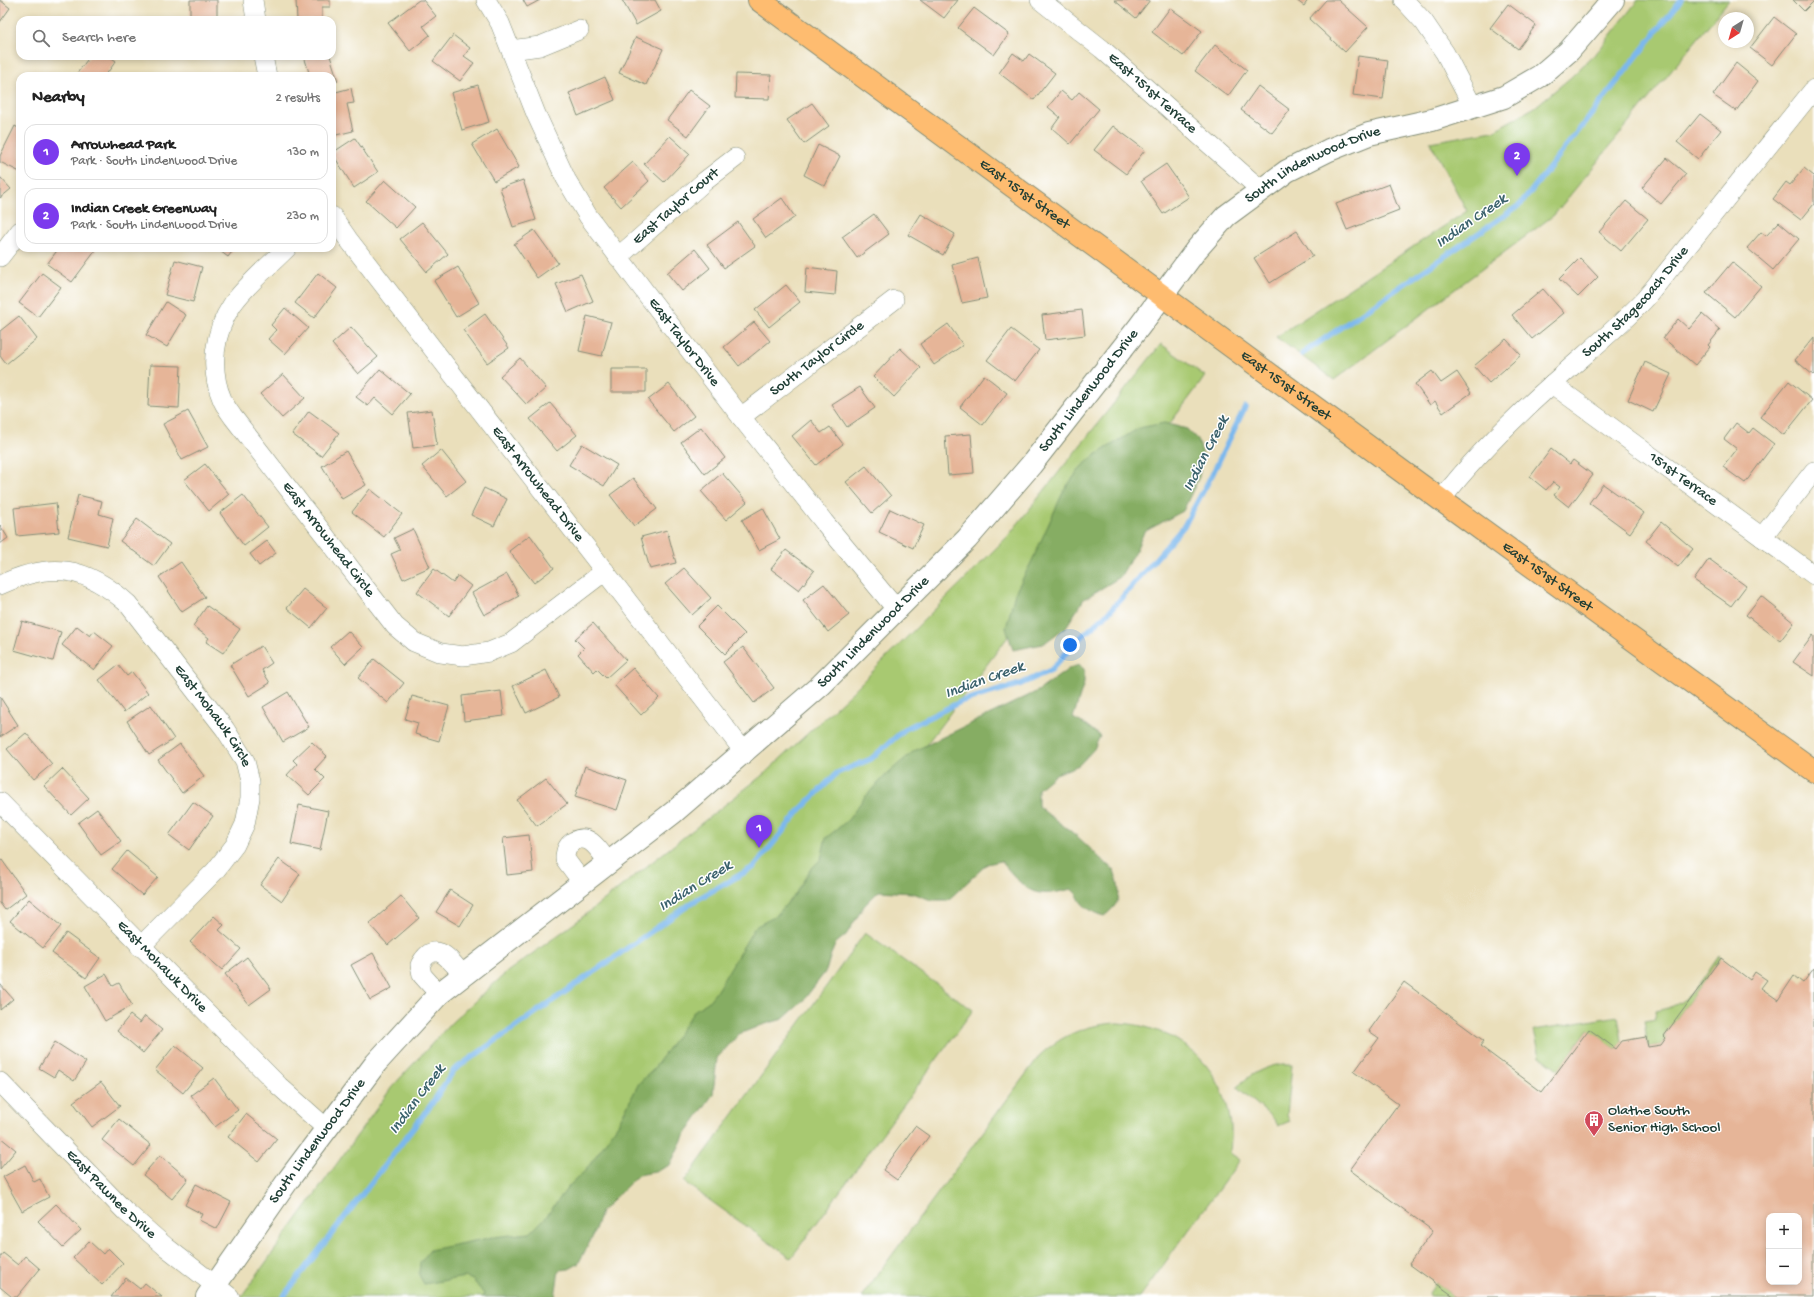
<!DOCTYPE html>
<meta charset="utf-8">
<style>
body{margin:0;font-family:"Gochi Hand",sans-serif;background:#f2f2f2;color:#222}
.controls{position:absolute;right:12px;bottom:12px;display:grid;overflow:hidden;border-radius:8px;box-shadow:0 2px 6px #0003}
.controls button{width:36px;height:36px;display:grid;place-items:center;padding:0;border:0;border-bottom:1px solid #e0e0e0;background:#fff;color:#222;font:20px sans-serif}
.compass{position:absolute;left:1718px;top:12px;width:36px;height:36px;border-radius:50%;background:#fff;box-shadow:0 2px 6px #0003;rotate:217deg}
.you{position:absolute;left:1070px;top:645px;width:14px;height:14px;margin:-10px;border:3px solid #fff;border-radius:50%;background:#1a73e8;box-shadow:0 0 0 6px #1a73e833}
.badge{display:grid;place-items:center;width:26px;height:26px;border-radius:50%;background:#7c3aed;color:#fff;font-size:13px;font-weight:700}
.pin{position:absolute;translate:-50% -33px;filter:drop-shadow(0 1px 2px #0008)}
.pin::after{content:'';position:absolute;top:21px;width:14px;height:12px;background:inherit;clip-path:polygon(0 0,100% 0,50% 100%)}
.list{margin:0;padding:0;list-style:none}
h2{display:flex;justify-content:space-between;align-items:center;height:52px;margin:0;padding:0 16px;font-size:17px}
h2 small{font-size:13px;font-weight:400;color:#767676}
.list li{display:grid;grid-template-columns:26px 1fr auto;gap:12px;align-items:center;box-sizing:border-box;height:56px;margin:0 8px 8px;padding:0 8px;border:1px solid #e0e0e0;border-radius:12px}
.list b{display:block;font-size:15px;white-space:nowrap}
.list p{margin:0;font-size:13px;white-space:nowrap;color:#767676}
.list em{font-size:13px;font-style:normal;color:#767676}
.icon{flex:none;width:22px;height:22px;fill:none;stroke:currentColor;stroke-width:2;stroke-linecap:round;stroke-linejoin:round}
.map{position:relative;flex:none;width:1814px;height:1297px;overflow:hidden}
.search{position:absolute;background:#fff;box-shadow:0 2px 6px #0003;left:16px;top:16px;width:320px;height:44px;display:flex;align-items:center;gap:10px;box-sizing:border-box;padding:0 14px;border-radius:12px;color:#767676;font-size:15px}
.panel{position:absolute;background:#fff;box-shadow:0 2px 6px #0003;left:16px;top:72px;width:320px;height:180px;border-radius:12px}
.map>svg:first-child{display:block}
.green{fill:#a8c971;stroke:#648352}
.forest{fill:#86ad63;stroke:#52754c}
.lines{fill:none;stroke-linecap:round;stroke-linejoin:round}
.stream{stroke:#7bb8ed;stroke-width:5.5}
.building{fill:#e6b598;fill-rule:evenodd}
.minor-casing{stroke:#848e78;stroke-width:20}
.tertiary-casing{stroke:#848e78;stroke-width:24}
.primary-casing{stroke:#848e78;stroke-width:24}
.minor{stroke:#fff;stroke-width:19}
.tertiary{stroke:#fff;stroke-width:22}
.primary{stroke:#febc70;stroke-width:22}
.labels{text-anchor:middle;dominant-baseline:central;stroke-width:3;stroke-linejoin:round;paint-order:stroke}
.street-label{font-size:15px;fill:#1f3d34;stroke:#fff}
.poi-label{font-size:15px;fill:#1f3d34;stroke:#fff;text-anchor:start}
.water-label{font-size:16px;font-style:italic;fill:#3b626c;stroke:#fff}
</style>
<div class="map">
<svg width="1814" height="1297" viewBox="0 0 1814 1297">
<rect width="100%" height="100%" fill="#fff"/>
<filter id="ink" filterUnits="userSpaceOnUse"><feTurbulence type="fractalNoise" baseFrequency=".025" numOctaves="2"/><feDisplacementMap in="SourceGraphic" scale="8" xChannelSelector="R" yChannelSelector="G"/><feConvolveMatrix kernelMatrix="1 2 1 2 8 2 1 2 1" color-interpolation-filters="sRGB"/></filter>
<filter id="wash" filterUnits="userSpaceOnUse"><feTurbulence type="fractalNoise" baseFrequency=".012" numOctaves="4" result="noise"/><feDisplacementMap in="SourceGraphic" scale="16" xChannelSelector="R" yChannelSelector="G"/><feGaussianBlur stdDeviation="0.9" result="paint"/><feColorMatrix in="noise" values="0 0 0 0 0 0 0 0 0 0 0 0 0 0 0 0 0 1.4 0 .05"/><feComposite in="paint" operator="in"/></filter>
<g filter="url(#wash)">
<rect width="100%" height="100%" fill="#eadfbb"/>
<!-- green -->
<path class="green" d="M1638,0h91l-175,215 -220,165 -58,-43 191,-126 -37,-69 63,-11 42,-24 35,-29 29,-28z
M1161,344l44,32 -6,9 -692,912h-266l151,-210 60,-65 55,-50 69,-50 188,-148 85,-79 159,-159z
M865,933l108,77 -182,248 -107,-76z
M1719,956l2,2 -57,78 2,2 -5,7 -13,2 -4,-26 12,-2 -1,-8c36,-6 44,-27 64,-55z
M1618,1016l4,25 -6,8 -28,-20 -29,41 -19,-14 -6,-26z
M1118,1023c55,2 103,39 112,96 2,11 1,22 0,34l10,7 -100,137h-279l179,-242c22,-20 48,-31 78,-32z
M1276,1065h16l-5,50 3,6 -12,5 -3,-6 -38,-33c11,-11 23,-18 39,-22z
M1436,1283l19,14 -25,-1 -1,-3z"/>
<!-- forest -->
<path class="forest" d="M1164,423l23,6 11,11 5,15 -4,22 -16,34 -39,21 -8,18 -16,27 -36,22 -18,28 -23,17 -30,6 -7,-22 9,-35 16,-30 33,-73 17,-23 16,-13 42,-26z
M1079,665l5,4v14l-11,35 13,7 14,11 -6,13 -15,16 -23,9 -18,15v17c13,12 29,21 41,32 13,12 21,21 35,32 6,21 10,31 -10,46 -8,-3 -18,-7 -23,-14 -4,-6 -3,-8 -10,-13 -40,11 -45,1 -70,-28l-14,3 -39,36h-17l-18,-7 -34,-2 -15,15 -18,29 -10,8 -5,11 -5,17 -24,31 -19,17 -21,6 -23,9 -22,24 -4,36 -29,42 -14,29 -15,7 -17,3 -37,37 -9,26 -14,26 -9,5 -10,1 -4,27h-73l2,-3 -11,-14 -8,-3 -41,7 -5,-9 1,-12 10,-13 63,-13 37,-4 15,-15 24,-32 17,-16 32,-46 21,-41 14,-13 42,-60 13,-8 8,-10 39,-65 21,-11 20,-23 14,-23 11,-11 5,-21 22,-18 16,-22 24,-25 26,-22 124,-60 32,-23z"/>
<g class="lines">
<!-- stream -->
<path class="stream" d="M1302,354l219,-150 160,-204
M283,1297l148,-192 23,-35 242,-170 58,-33 47,-58 36,-36 34,-14 34,-30 57,-28 59,-17 30,-14 25,-28 35,-32 73,-84 28,-51 33,-68"/>
</g>
<g id="blocks">
<!-- building -->
<path class="building" d="M0,0l10,8 -10,14z
M190,0h27v20h-27z
M296,0h34v7h-8v13h-25z
M419,0h4l13,16 -13,10 7,9 -20,16 -22,-28z
M523,0h17l-13,7z
M622,0h33l6,11 -25,14z
M920,0h38l-14,18z
M1114,0h36l-14,18z
M1296,0h12l-4,6z
M1326,0h12l30,27 -23,25 -36,-33z
M1793,0h21v1l-10,10z
M1508,4l28,21 -18,24 -28,-21z
M974,8l35,26 -15,21 -36,-27z
M1170,8l32,23 -19,25 -31,-24z
M1774,17l22,17 -24,31 -22,-17z
M453,35l17,13 -6,8 10,7 -14,18 -27,-20z
M636,37l27,12 -17,36 -27,-12z
M1215,45l32,25 -19,26 -33,-25z
M1013,53l11,8 5,-7 26,19 -21,27 -35,-27z
M90,56h19l7,5 -11,15h-30z
M304,56h26l8,25 -6,2v-7h-22z
M1358,56l30,4 -5,39 -30,-4z
M1736,63l22,18 -22,30 -23,-16z
M736,74l35,1 -2,24 -34,-1z
M605,77l10,23 -37,16 -9,-23z
M478,85l11,37 -27,8 -11,-37z
M1258,86l32,24 -18,23 -31,-23z
M351,88l3,15 -7,1 6,27 -21,5v-43z
M689,90l21,16 -22,30 -21,-16z
M1061,91l11,9 7,-8 20,17 -29,35 -18,-16 8,-11 -12,-10z
M812,103l17,23 -25,18 -17,-24z
M1700,114l21,16 -23,29 -21,-17z
M15,126l5,3v43l-20,-10v-6z
M1113,126l32,24 -19,24 -32,-24z
M497,129l22,38 -25,14 -22,-37z
M670,136l20,18 -26,28 -20,-18z
M355,138l23,34 -24,16 -22,-35z
M818,145l22,11 -15,30 -21,-11z
M1667,158l19,16 -25,30 -19,-16z
M633,162l16,19 -28,26 -17,-19z
M1166,164l23,33 -26,17 -22,-33z
M1804,168l10,8v28l-13,16 -28,-21 13,-17 4,3z
M0,177l11,12 -11,9z
M385,180l30,27 -19,21 -30,-27z
M523,180l13,40 -23,7 -13,-39z
M1389,184l10,26 -52,20 -11,-26z
M782,198l13,19 -29,21 -13,-19z
M1626,201l22,18 -27,32 -22,-19z
M874,214l15,20 -32,24 -15,-21z
M921,214l34,20 -12,21 -35,-20z
M422,222l26,32 -21,18 -27,-33z
M738,222l17,24 -31,22 -17,-23z
M1779,222l20,17 -26,31 -26,-22 14,-16 5,4z
M534,230l24,33 -21,15 -23,-34z
M1297,231l16,25 -43,27 -16,-25z
M59,248h35l2,2 -24,32 -25,-18z
M216,248h19l-7,9z
M695,249l15,19 -28,23 -15,-18z
M978,258l9,40 -25,5 -10,-38z
M1580,258l18,19 -20,20 -19,-18z
M175,260l27,7 -9,35 -28,-7z
M1732,262l29,24 -26,31 -29,-24z
M458,267l21,36 -23,14 -22,-36z
M807,267l30,4 -2,24 -30,-3z
M42,273l19,14 -23,30 -19,-14z
M318,273l19,15 -23,30 -19,-15z
M581,274l12,27 -25,11 -12,-28z
M786,285l14,17 -31,25 -14,-17z
M1543,289l21,24 -32,26 -20,-24z
M166,302l20,13 -19,32 -21,-12z
M285,308l23,20 -23,26 -17,-15 8,-9 -5,-5z
M1082,310l3,25 -40,5 -3,-25z
M485,314l24,34 -22,15 -24,-33z
M1702,314l18,16 -12,15 2,2 -15,18 -32,-27 15,-19 11,10z
M19,316l18,23 -31,25 -6,-8v-25z
M587,316l24,6 -9,34 -23,-5z
M754,322l16,19 -31,25 -15,-19z
M948,324l15,21 -29,20 -14,-21z
M351,327l27,30 -20,17 -26,-30z
M1011,329l28,21 -24,31 -28,-21z
M1814,337v37l-1,1 -18,-15z
M1506,339l15,16 -32,28 -15,-17z
M900,348l21,20 -27,29 -21,-20z
M520,358l26,30 -19,17 -27,-29z
M1645,362l26,12 -18,38 -25,-12z
M150,365l31,1 -2,42 -31,-2z
M380,369l30,25 -17,20 -18,-16 -7,8 -12,-9z
M611,369h35v23h-35z
M1432,371l9,12 16,-11 14,21 -28,20 -8,-12 -5,4 -15,-21z
M283,374l22,24 -23,20 -22,-24z
M984,375l23,18 -24,32 -23,-18z
M1789,381l23,19 -28,35 -24,-18z
M669,384l25,32 -20,16 -26,-32z
M860,387l15,21 -28,19 -15,-22z
M550,403l27,32 -20,16 -27,-32z
M432,410l5,35 -24,3 -5,-35z
M188,411l20,36 -26,13 -19,-36z
M309,411l30,22 -18,23 -29,-22z
M811,420l10,13 9,-6 13,17 -27,21 -24,-29z
M1736,423l13,10 4,-5 21,16 -29,39 -22,-16 14,-18 -13,-10z
M701,427l24,31 -20,16 -24,-32z
M971,434l3,39 -26,2 -3,-39z
M582,444l35,21 -13,21 -35,-21z
M1551,449l19,15 3,-4 20,15 -24,32 -15,-12 6,-8 -7,-5 -7,8 -16,-13z
M441,450l25,31 -19,15 -25,-30z
M346,451l20,34 -24,14 -20,-33z
M205,464l24,30 -20,17 -25,-31z
M866,466l25,30 -19,17 -26,-31z
M722,473l25,29 -21,18 -25,-29z
M633,478l24,31 -23,17 -24,-31z
M1603,484l41,29 -14,20 -41,-30z
M484,488l23,11 -13,27 -23,-11z
M370,489l32,25 -18,23 -32,-25z
M78,495l24,6 -3,13 14,4 -6,28 -39,-9z
M243,495l25,32 -24,19 -24,-33z
M56,503l3,29 -42,4 -3,-28z
M763,508l17,31 -21,11 -17,-30z
M890,509l34,16 -11,23 -34,-16z
M137,519l33,25 -16,22 -34,-25z
M1661,522l32,27 -15,18 -32,-26z
M0,525l8,13 -8,6z
M413,529l17,38 -27,12 -12,-25 9,-4 -6,-12z
M667,530l9,33 -26,6 -9,-32z
M530,535l24,33 -20,15 -25,-32z
M267,541l9,12 -17,13 -9,-12z
M786,550l28,21 -15,19 -28,-21z
M1709,559l37,27 -15,20 -37,-26z
M181,562l24,35 -23,15 -23,-35z
M684,568l27,30 -19,17 -27,-31z
M434,569l19,14 5,-7 13,10 -22,30 -32,-24z
M507,574l12,22 -35,19 -12,-22z
M824,584l25,31 -21,17 -25,-32z
M303,589l24,19 -16,20 -24,-20z
M1761,596l33,27 -14,18 -34,-26z
M207,606l33,23 -17,24 -17,-11 3,-4 -16,-12z
M717,606l28,28 -20,20 -28,-28z
M22,621l39,11 -8,29 -39,-11z
M593,623l33,37 -20,18 -9,-9 -3,3 -16,-18 6,-6 -9,-9z
M77,626l13,10 4,-5 19,15 -19,24 -32,-25z
M348,631l15,16 -18,17 -15,-17z
M1813,635l1,1v40l-21,-14z
M261,646l11,17 -10,7 8,13 -21,13 -19,-31z
M743,647l31,41 -20,15 -31,-41z
M374,659l30,24 -16,20 -30,-25z
M118,665l9,11 5,-4 16,21 -24,19 -25,-32z
M633,668l26,30 -18,17 -27,-30z
M546,670l13,27 -33,16 -13,-27z
M501,691l3,25 -40,5 -2,-25z
M288,692l21,35 -26,15 -20,-35z
M412,696l37,10 -10,35 -24,-7 3,-11 -13,-4z
M0,697l18,28 -18,12z
M151,705l23,34 -25,16 -22,-34z
M26,733l26,31 -19,16 -26,-31z
M312,742l15,14 -12,13 10,10 -16,16 -22,-20 10,-11 -4,-4z
M180,744l24,32 -22,17 -24,-33z
M585,766l42,14 -10,30 -42,-13z
M62,769l27,29 -18,17 -27,-29z
M546,778l21,26 -30,22 -20,-26z
M193,802l20,14 -24,34 -20,-15z
M299,805l29,6 -8,39 -29,-6z
M97,809l24,32 -20,14 -23,-32z
M529,835l4,37 -26,3 -4,-37z
M127,851l31,26 -16,18 -30,-26z
M279,859l21,15 -18,27 -22,-16z
M2,860l24,34 -21,16 -5,-7v-42z
M450,890l23,15 -13,21 -24,-14z
M401,896l18,22 -31,27 -19,-21z
M29,899l32,27 -18,22 -33,-27z
M214,916l10,9 -5,5 22,19 -19,21 -32,-28z
M66,933l34,25 -14,20 -34,-25z
M373,953l19,35 -22,12 -19,-35z
M247,957l24,32 -22,16 -24,-31z
M1721,958l29,22 5,-8 12,8 -6,8 17,12 16,-24 9,7 11,-15v329h-359l-46,-33 24,-33 -83,-61 48,-66 -44,-32 25,-34 -10,-7 35,-49 80,59 -4,5 62,46 47,-63 27,20 6,-8 24,-4 2,10 13,-2 5,-7 -2,-2zM1769,1216h30v66h-30z
M106,974l7,12 6,-3 13,22 -27,16 -20,-35z
M0,984l13,15 -13,11z
M130,1015l10,8 5,-7 17,14 -19,23 -26,-22z
M55,1042l31,20 -12,19 -16,-11 -4,7 -15,-9z
M175,1045l28,23 -20,25 -28,-23z
M214,1078l24,32 -23,17 -24,-32z
M101,1082l19,24 -28,21 -19,-25z
M246,1114l31,25 -18,23 -31,-25z
M119,1119l32,26 -17,21 -32,-26z
M915,1126l14,10 -32,44 -14,-10z
M0,1137l16,13 -16,19z
M160,1155l28,24 -16,20 -29,-24z
M25,1165l9,17 6,-3 9,18 -27,14 -19,-34z
M196,1184l35,18 -14,27 -18,-9 3,-6 -17,-9z
M56,1204l25,26 -18,17 -25,-26z
M89,1241l14,13 5,-6 15,15 -21,22 -29,-27z
M3,1253l15,12 7,-9 15,13 -23,28h-5l-12,-10v-30z
M126,1278l14,11 5,-6 17,14h-51z"/>
</g>
</g>
<g filter="url(#ink)">
<use href="#blocks" fill-opacity="0" stroke="#848e78" stroke-width="1"/>
<g class="lines">
<defs>
<g id="minor">
<path d="M253,0l3,20"/>
<path id="s1" d="M486,0l14,23 36,91 30,65 22,37 60,80 93,121 83,105 73,88"/>
<path id="s2" d="M1040,0l62,49 159,141"/>
<path d="M1404,0l20,22 21,31 28,54"/>
<path d="M511,50l29,-4 39,-16"/>
<path d="M263,56l4,20"/>
<path id="s3" d="M332,216l16,23 397,514"/>
<path id="s4" d="M287,248c-18,18 -40,36 -55,57 -18,27 -23,64 -10,94 2,6 7,12 11,18l162,209 19,16 27,11 22,3 26,-4 22,-9 94,-72"/>
<path d="M0,257l20,-26"/>
<path id="s5" d="M618,257l87,-76 30,-23"/>
<path id="s6" d="M1552,384l262,191"/>
<path id="s7" d="M741,417l153,-117"/>
<path id="s8" d="M1441,500c33,-43 71,-80 111,-116 32,-29 65,-55 94,-86l168,-209"/>
<path d="M1762,537l52,-66"/>
<path id="s9" d="M0,585c51,-24 86,-19 128,19l97,125 20,32 5,20v17l-5,26 -10,21 -20,26 -75,76"/>
<path id="s10" d="M0,802l279,284 47,42"/>
<path d="M582,882l-17,-23c0,-8 2,-14 9,-18 16,-9 26,11 34,21"/>
<path d="M439,994l-17,-19 -2,-10c15,-28 30,-5 43,10"/>
<path id="s11" d="M0,1082l125,129 41,36 64,50"/>
</g>
<g id="tertiary">
<path id="s12" d="M207,1297l82,-118 87,-116 63,-69 235,-182 147,-127 146,-146 64,-74 108,-138 57,-77 30,-34 61,-45 42,-21 40,-16 63,-14 72,-23 36,-21 29,-25 44,-51"/>
</g>
<g id="primary">
<path id="s13" d="M759,0l682,500 373,271"/>
</g>
</defs>
<!-- minor casing -->
<use href="#minor" class="minor-casing"/>
<!-- tertiary casing -->
<use href="#tertiary" class="tertiary-casing"/>
<!-- primary casing -->
<use href="#primary" class="primary-casing"/>
<!-- minor -->
<use href="#minor" class="minor"/>
<!-- tertiary -->
<use href="#tertiary" class="tertiary"/>
<!-- primary -->
<use href="#primary" class="primary"/>
</g>
</g>
<!-- icons -->
<defs>
<symbol id="building-pin" viewBox="-11 -11 22 30"><path d="M0 17L-7.5 6A9.5 9.5 0 1 1 7.5 6Z" fill="#d1495b" stroke="#fff"/><path d="M-4-6H4V6H1V3H-1V6H-4ZM-2.5-4.3h1.7v1.8h-1.7ZM.8-4.3h1.7v1.8H.8ZM-2.5-1h1.7V.8h-1.7ZM.8-1h1.7V.8H.8Z" fill="#fff"/></symbol>
</defs>
<g fill-rule="evenodd">
<use href="#building-pin" x="1583" y="1109" width="22" height="30"/>
</g>
<g class="labels">
<!-- street labels -->
<g class="street-label">
<text stroke="none"><textPath href="#s2" startOffset="146">East 151st Terrace</textPath></text>
<text stroke="none"><textPath href="#s12" startOffset="1596">South Lindenwood Drive</textPath></text>
<text stroke="none"><textPath href="#s13" startOffset="329">East 151st Street</textPath></text>
<text stroke="none"><textPath href="#s5" startOffset="77">East Taylor Court</textPath></text>
<text stroke="none"><textPath href="#s8" startOffset="278">South Stagecoach Drive</textPath></text>
<text stroke="none"><textPath href="#s1" startOffset="398">East Taylor Drive</textPath></text>
<text stroke="none"><textPath href="#s7" startOffset="96">South Taylor Circle</textPath></text>
<text stroke="none"><textPath href="#s13" startOffset="653">East 151st Street</textPath></text>
<text stroke="none"><textPath href="#s12" startOffset="1272">South Lindenwood Drive</textPath></text>
<text stroke="none"><textPath href="#s6" startOffset="162">151st Terrace</textPath></text>
<text stroke="none"><textPath href="#s3" startOffset="338">East Arrowhead Drive</textPath></text>
<text stroke="none"><textPath href="#s4" startOffset="354">East Arrowhead Circle</textPath></text>
<text stroke="none"><textPath href="#s13" startOffset="977">East 151st Street</textPath></text>
<text stroke="none"><textPath href="#s12" startOffset="948">South Lindenwood Drive</textPath></text>
<text stroke="none"><textPath href="#s9" startOffset="280">East Mohawk Circle</textPath></text>
<text stroke="none"><textPath href="#s10" startOffset="231">East Mohawk Drive</textPath></text>
<text stroke="none"><textPath href="#s12" startOffset="191">South Lindenwood Drive</textPath></text>
<text stroke="none"><textPath href="#s11" startOffset="158">East Pawnee Drive</textPath></text>
</g>
<!-- poi labels -->
<g class="poi-label">
<text x="1608" y="1111">Olathe South<tspan x="1608" dy="17">Senior High School</tspan></text>
</g>
<!-- water labels -->
<g class="water-label">
<text transform="translate(1472 222) rotate(-35)">Indian Creek</text>
<text transform="translate(1207 454) rotate(-63)">Indian Creek</text>
<text transform="translate(985 681) rotate(-20)">Indian Creek</text>
<text transform="translate(696 887) rotate(-32)">Indian Creek</text>
<text transform="translate(418 1100) rotate(-53)">Indian Creek</text>
</g>
</g>
</svg>
<div class="controls">
<button>+</button>
<button>−</button>
</div>
<svg class="compass" viewBox="-18 -18 36 36"><path d="M0-13l5 13h-10z" fill="#e53935"/><path d="M0 13l5-13h-10z" fill="#767676"/></svg>
<div class="you"></div>
<div class="pin badge" style="left:759px;top:848px">1</div>
<div class="pin badge" style="left:1517px;top:176px">2</div>
<div class="search"><svg class="icon" aria-label="search" viewBox="0 0 24 24"><circle cx="10" cy="10" r="6"/><path d="M15 15l6 6"/></svg>Search here</div>
<section class="panel">
<h2>Nearby<small>2 results</small></h2>
<ul class="list">
<li><span class="badge">1</span><div><b>Arrowhead Park</b><p>Park · South Lindenwood Drive</p></div><em>130 m</em></li>
<li><span class="badge">2</span><div><b>Indian Creek Greenway</b><p>Park · South Lindenwood Drive</p></div><em>230 m</em></li>
</ul>
</section>
</div>
